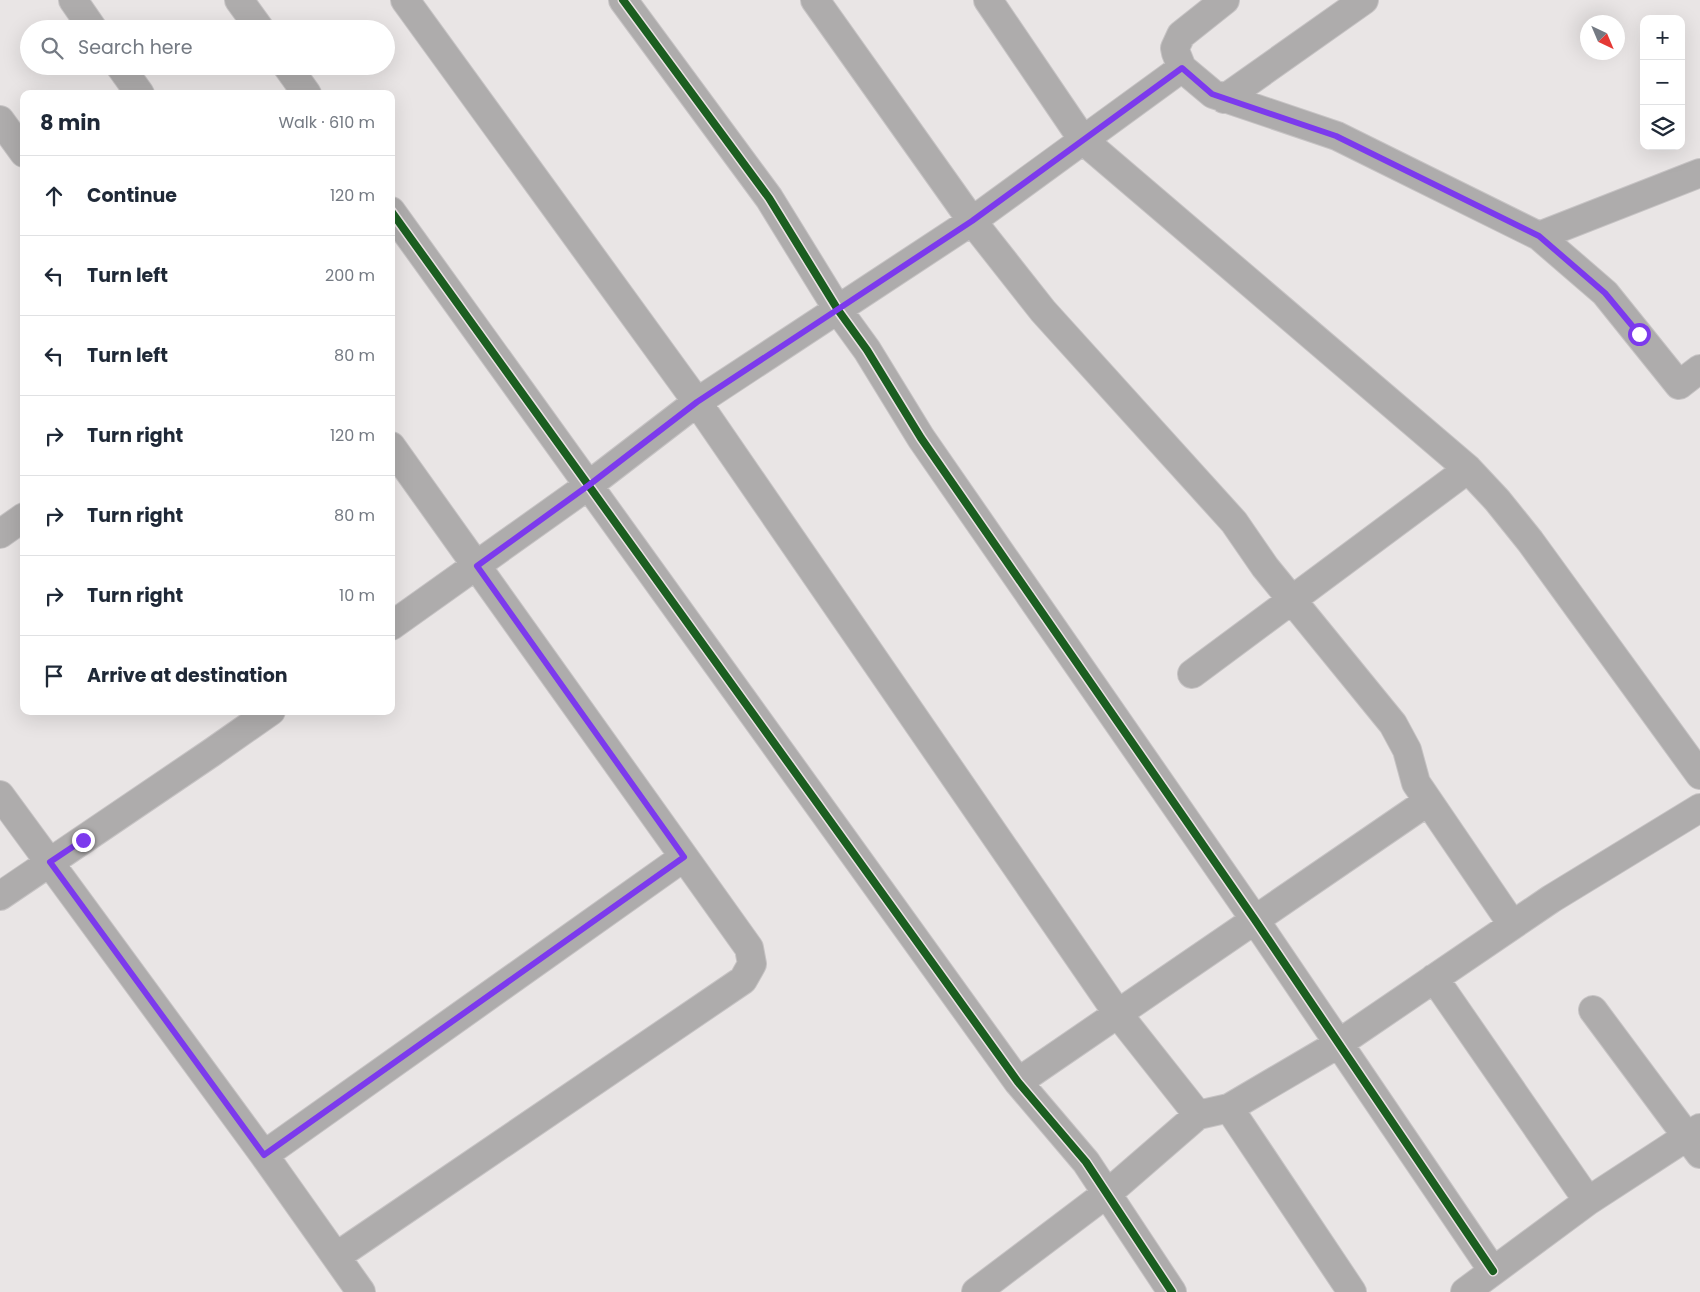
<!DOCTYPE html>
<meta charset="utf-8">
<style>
body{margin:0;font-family:Poppins,sans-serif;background:#f2f2f3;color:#1f2937}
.controls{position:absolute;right:15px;top:15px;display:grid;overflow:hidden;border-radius:10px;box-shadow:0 5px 20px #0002}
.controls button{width:45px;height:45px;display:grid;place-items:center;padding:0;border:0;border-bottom:1px solid #e0e1e3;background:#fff;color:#1f2937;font:25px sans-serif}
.compass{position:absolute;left:1580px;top:15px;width:45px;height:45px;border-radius:50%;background:#fff;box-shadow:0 5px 20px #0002;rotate:136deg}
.stop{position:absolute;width:15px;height:15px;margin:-11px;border:4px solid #7c3aed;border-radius:50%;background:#fff}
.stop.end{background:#7c3aed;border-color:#fff;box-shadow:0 1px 5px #0008}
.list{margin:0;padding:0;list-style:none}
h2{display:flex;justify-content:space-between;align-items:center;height:65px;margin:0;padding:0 20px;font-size:21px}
h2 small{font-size:16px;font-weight:400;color:#747a83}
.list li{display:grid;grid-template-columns:32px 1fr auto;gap:15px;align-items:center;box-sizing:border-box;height:80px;padding:0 20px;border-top:1px solid #e0e1e3}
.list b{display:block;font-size:19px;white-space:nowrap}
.list em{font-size:16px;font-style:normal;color:#747a83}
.icon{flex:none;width:28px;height:28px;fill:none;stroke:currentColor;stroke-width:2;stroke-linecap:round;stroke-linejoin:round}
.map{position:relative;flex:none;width:1700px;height:1292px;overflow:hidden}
.search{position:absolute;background:#fff;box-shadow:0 5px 20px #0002;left:20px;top:20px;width:375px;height:55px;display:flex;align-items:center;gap:12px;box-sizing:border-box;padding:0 18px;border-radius:28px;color:#747a83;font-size:19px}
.panel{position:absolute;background:#fff;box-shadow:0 5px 20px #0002;left:20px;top:90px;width:375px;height:625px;border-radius:10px}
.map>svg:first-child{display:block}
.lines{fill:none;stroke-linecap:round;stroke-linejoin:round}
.street-casing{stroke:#c6c3c4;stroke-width:30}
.street{stroke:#aeacac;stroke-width:28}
.cycleway-casing{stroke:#ebe3e4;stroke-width:11}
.cycleway{stroke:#1b5e20;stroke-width:8}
.route{stroke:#7c3aed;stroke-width:6}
</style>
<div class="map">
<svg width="1700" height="1292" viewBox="0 0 1700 1292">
<rect width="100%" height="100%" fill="#e9e5e5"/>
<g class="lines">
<defs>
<path id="street" d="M73,0l20,29
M239,0l21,29
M405,0l292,402 421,612 80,101
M623,0l146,198 69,112 29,40 54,88 334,482 238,351
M815,0l157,221 71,90 191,211 31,45 128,157 14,26 9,33 96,141
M988,0l95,140 385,329 29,31 33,41 170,234
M1225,0l-44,35 -6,13 1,5 6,15 31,26 124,42 202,100 66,57 74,92 21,-16
M120,66l20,28
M287,66l20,28
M1224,99l140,-99
M0,120l24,33
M391,211l627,871 68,80 86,130
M1539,236l161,-63
M0,534l24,-17
M391,626l198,-141 108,-83 275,-181 210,-153
M1192,674l276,-205
M0,795l264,360 97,137
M0,896l211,-143 60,-42
M1434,978l154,223
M1593,1010l107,144
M1018,1082l409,-280
M1229,1108l123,184
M264,1155l420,-298
M337,1256l406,-276 9,-16 -3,-16 -358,-502
M976,1292l139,-105 83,-72 31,-7 109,-64 213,-145 149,-91
M1465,1292l123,-91 112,-73"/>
</defs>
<!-- street casing -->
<use href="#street" class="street-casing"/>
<!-- street -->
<use href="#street" class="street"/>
<defs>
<path id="cycleway" d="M623,0l146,198 69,112 29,40 54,88 334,482 238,351
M391,211l627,871 68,80 86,130"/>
</defs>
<!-- cycleway casing -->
<use href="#cycleway" class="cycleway-casing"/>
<!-- cycleway -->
<use href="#cycleway" class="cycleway"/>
</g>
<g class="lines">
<!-- route -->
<path class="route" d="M83,840l-33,22 214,293 420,-298 -207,-291 112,-81 108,-83 275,-181 210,-153 30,26 124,42 203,100 66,57 34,41"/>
</g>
</svg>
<div class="controls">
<button>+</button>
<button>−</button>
<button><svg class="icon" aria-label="layers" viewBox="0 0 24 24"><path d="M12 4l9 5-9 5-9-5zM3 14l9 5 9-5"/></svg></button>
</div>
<svg class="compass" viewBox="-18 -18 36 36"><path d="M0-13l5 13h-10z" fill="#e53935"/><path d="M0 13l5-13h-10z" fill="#747a83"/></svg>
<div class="stop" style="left:1639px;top:334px"></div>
<div class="stop end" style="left:83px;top:840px"></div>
<div class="search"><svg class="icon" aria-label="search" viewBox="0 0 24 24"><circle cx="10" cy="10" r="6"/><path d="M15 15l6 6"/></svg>Search here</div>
<section class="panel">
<h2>8 min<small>Walk · 610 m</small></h2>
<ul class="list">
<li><svg class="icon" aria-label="ahead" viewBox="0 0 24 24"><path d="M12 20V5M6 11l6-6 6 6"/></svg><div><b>Continue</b></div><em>120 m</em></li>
<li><svg class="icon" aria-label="left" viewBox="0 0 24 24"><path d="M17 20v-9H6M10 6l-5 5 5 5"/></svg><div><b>Turn left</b></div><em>200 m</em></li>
<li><svg class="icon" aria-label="left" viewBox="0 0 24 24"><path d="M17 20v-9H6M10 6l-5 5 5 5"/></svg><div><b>Turn left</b></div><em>80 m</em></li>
<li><svg class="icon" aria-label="right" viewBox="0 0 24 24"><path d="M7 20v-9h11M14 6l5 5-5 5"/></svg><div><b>Turn right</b></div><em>120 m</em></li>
<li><svg class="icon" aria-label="right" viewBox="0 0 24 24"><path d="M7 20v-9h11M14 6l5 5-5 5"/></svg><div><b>Turn right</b></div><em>80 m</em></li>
<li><svg class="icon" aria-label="right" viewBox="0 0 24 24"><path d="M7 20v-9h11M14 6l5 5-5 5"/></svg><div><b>Turn right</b></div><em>10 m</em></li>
<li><svg class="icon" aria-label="arrive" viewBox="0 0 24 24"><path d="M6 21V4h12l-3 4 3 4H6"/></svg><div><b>Arrive at destination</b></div></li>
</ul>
</section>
</div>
